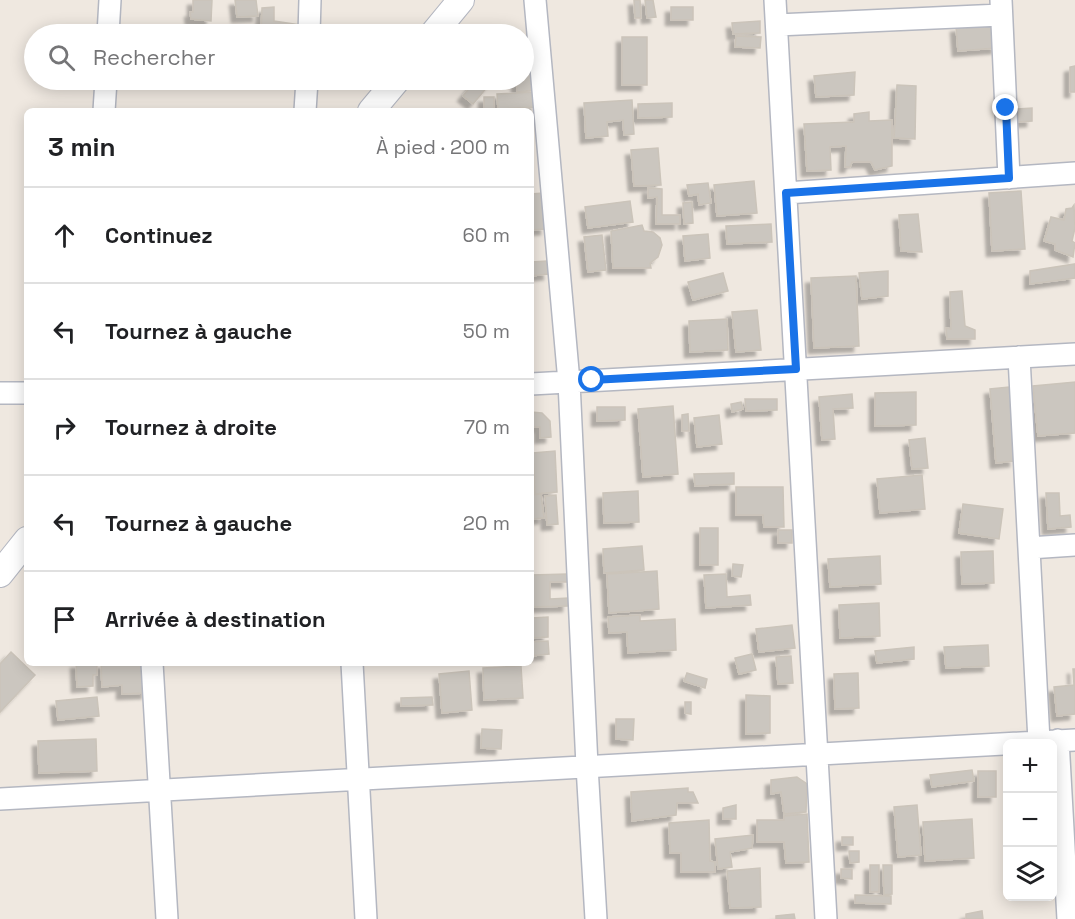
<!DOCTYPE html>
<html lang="fr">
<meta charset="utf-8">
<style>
body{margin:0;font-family:"Space Grotesk",sans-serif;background:#f6f6f6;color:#202124}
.controls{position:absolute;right:18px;bottom:18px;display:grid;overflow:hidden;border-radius:9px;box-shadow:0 3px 15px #0003}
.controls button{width:54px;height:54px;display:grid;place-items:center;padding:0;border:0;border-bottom:2px solid #e0e0e0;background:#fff;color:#202124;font:30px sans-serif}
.stop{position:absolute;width:18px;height:18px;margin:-14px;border:4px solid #1a73e8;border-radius:50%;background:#fff}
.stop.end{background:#1a73e8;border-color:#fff;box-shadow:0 2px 6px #0008}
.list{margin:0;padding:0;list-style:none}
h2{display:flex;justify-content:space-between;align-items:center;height:78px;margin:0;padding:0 24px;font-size:26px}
h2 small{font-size:20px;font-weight:400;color:#757577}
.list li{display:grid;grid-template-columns:39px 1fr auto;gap:18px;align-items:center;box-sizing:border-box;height:96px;padding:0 24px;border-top:2px solid #e0e0e0}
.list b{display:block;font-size:22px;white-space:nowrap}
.list em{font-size:20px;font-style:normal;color:#757577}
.icon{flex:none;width:33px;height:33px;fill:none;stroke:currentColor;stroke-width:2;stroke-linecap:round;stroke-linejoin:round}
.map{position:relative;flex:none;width:1075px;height:919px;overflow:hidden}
.search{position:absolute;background:#fff;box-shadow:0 3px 15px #0003;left:24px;top:24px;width:510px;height:66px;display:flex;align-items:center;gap:15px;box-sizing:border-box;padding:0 21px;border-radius:33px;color:#757577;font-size:22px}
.panel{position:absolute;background:#fff;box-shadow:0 3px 15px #0003;left:24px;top:108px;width:510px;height:558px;border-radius:9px}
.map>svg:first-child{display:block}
.building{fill:#cbc6bf;stroke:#cbc4ba;stroke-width:1.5;filter:url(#shadow)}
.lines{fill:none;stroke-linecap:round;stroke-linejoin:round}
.minor-casing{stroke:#b4b7c1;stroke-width:24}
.tertiary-casing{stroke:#b4b7c1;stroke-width:28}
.minor{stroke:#fff;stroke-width:21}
.tertiary{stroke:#fff;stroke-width:26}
.route{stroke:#1a73e8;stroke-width:8}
</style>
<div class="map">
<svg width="1075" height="919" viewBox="0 0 1075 919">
<defs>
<filter id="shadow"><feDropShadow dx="-5.5" dy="5.5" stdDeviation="1.5" flood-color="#0004"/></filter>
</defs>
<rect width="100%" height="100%" fill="#efe8e0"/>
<!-- building -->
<path class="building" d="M193,0h19l-1,21 -20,-2 -1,-7h3z
M235,0h21l2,16 -21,1z
M634,0h6l1,18h-6z
M645,0h8l3,17 -9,1z
M274,7v14l26,4 -1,9h-38l1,-26z
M671,7h22v13h-22z
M760,21v12l-27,1 -1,-11z
M996,25l1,23 -39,3 -2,-24z
M736,36l25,1 -1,11 -25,-1z
M622,37h25v48h-25z
M532,49l3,41 -18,2v-12h7v-30z
M1075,66v26h-5v-25z
M855,72l-1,23 -38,2 -2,-21z
M476,80h17l-20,24 -10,-8z
M897,85l19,1 -1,53 -21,-1z
M536,92v15l-38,2 -1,-15z
M484,97h10v12h-10z
M632,100l2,34 -10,1 -1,-15 -16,2 1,14 -22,2 -2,-35z
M672,103v14l-34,1v-14z
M1032,108v13l-14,1v-13z
M869,112v9l23,-1v46l-17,4 -4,-8h-19l-2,5h-5l1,-21 -16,1 1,23 -24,1 -3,-47 50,-2v-8z
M658,148l3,37 -27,1 -3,-36z
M754,181l3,32 -40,3 -3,-31z
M708,183l3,20 -12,2 -1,-11 -9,2 -2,-11z
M648,188l14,1v26h18v9h-24l1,-27 -9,1z
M1021,191l4,58 -33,2 -3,-58z
M543,193l3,36 -15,1v-36z
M630,201l3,21 -45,6 -3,-21z
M692,202l1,21 -9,1 -1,-21z
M1074,205l1,23 -3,13 3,2 -2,14 -18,-7v-6l-11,-3 7,-24 13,3 2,-11 6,-1z
M918,214l4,38 -21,-1 -2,-36z
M771,224l1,18 -45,2 -1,-18z
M642,225l2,6 9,1 7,6 2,7 -4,12 -8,6 1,5h-38l-2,-37z
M708,234l2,24 -25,3 -2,-25z
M602,235l4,35 -18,2 -4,-35z
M547,261l2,13 -18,2v-14z
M1075,264v14l-45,6v-13z
M888,271v25l-26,3 -3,-26z
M723,273l5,18 -35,9 -5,-18z
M856,276l3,70 -45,2 -3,-70z
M962,291l3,35 10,4v9h-28l-1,-11 5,1 -1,-37z
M757,310l4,40 -25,2 -4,-40z
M727,319l1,31 -38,2 -1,-31z
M1075,382v51l-37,3 -5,-50z
M1009,387l6,74 -19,2 -6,-74z
M916,392v33l-41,1v-33z
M852,394l1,14 -20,1 2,30 -13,1 -3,-43z
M745,399h32v11l-31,1z
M741,402l2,7 -11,3 -1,-8z
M673,406l5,68 -35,3 -5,-68z
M597,407h28v13l-28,1z
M531,412l11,1 8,8 1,16 -11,1v-11h-7z
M688,414l1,17h-7v-16z
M719,415l3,29 -25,3 -3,-29z
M925,438l3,30 -16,1 -3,-29z
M555,451l2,41 -22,2 -2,-41z
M734,473v11l-39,2 -1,-12z
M922,475l3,34 -45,4 -3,-34z
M736,487h47l1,40h-20l-1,-12h-27z
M638,491l1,31 -35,1 -1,-30z
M1046,493h13l1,23 10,-1 1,12 -23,2z
M541,494l3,24 -11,1 -2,-24z
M556,495l2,29 -11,1 -2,-29z
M963,504l40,5 -4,30 -40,-6z
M700,528h18v37h-18z
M778,530h14v13h-14z
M642,546l2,24 -40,3 -1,-24z
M993,551l1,32 -32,1 -1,-32z
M880,556l1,28 -51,3 -2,-28z
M733,564l10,1 -2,12 -9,-1z
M657,571l2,38 -50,4 -2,-39z
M567,574l1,8h-18v17l18,-1v8l-36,1 -1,-32z
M726,574l1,23 23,-2 1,10 -45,3 -2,-33z
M879,603l1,33 -40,2 -1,-33z
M640,615v6l35,-2 1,31 -48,3 -1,-21 -18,1 -1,-16z
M548,617v20l-17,1v-20z
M792,625l3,23 -36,4 -3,-23z
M548,641l1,13 -18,2v-14z
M988,645l1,21 -43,2 -2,-21z
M914,647v12l-37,4 -2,-12z
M11,652l24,23 -35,37v-48z
M752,654l4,16 -17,4 -4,-16z
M791,656l2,27 -15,1 -2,-27z
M76,663h21v12h-4v11l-16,1z
M101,663h44l2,30 -25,1v-9l-20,2z
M521,666l2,32 -39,2 -1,-32z
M1073,669h2v45l-18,2 -3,-29 20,-2z
M469,671l3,39 -30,3 -3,-39z
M687,673l20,6 -2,9 -21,-7z
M858,673l1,35 -24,1 -1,-35z
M746,695l24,1v37l-24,1z
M97,697l2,19 -41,4 -2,-19z
M432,697l1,8 -32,1v-8z
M685,702h6v12l-6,-1z
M616,719h18l-1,21 -17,-1z
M482,729l20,1 -1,19 -20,-1z
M96,739l1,32 -58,2 -1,-32z
M972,770l2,11 -42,6 -2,-12z
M978,771h18v26h-18z
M797,777l10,7 -1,28 -22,2 -3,-22 -10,2v-14z
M688,788v4h5l5,11h-21l-1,12 -44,6 -1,-29z
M736,805v14h-13v-11z
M917,805l4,50 -23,2 -4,-50z
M807,814l2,48 -23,1 -2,-21h-27v-22h27v-4z
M972,819l2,39 -49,3 -2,-39z
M709,820l1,41 5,1v10h-34v-19h-11l-1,-30z
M753,835l-1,13 -22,4 2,15 -14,2 -3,-30z
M842,837h11v8h-11z
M849,851h10v11l-9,1z
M870,865h9v27h-9z
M883,865h9v29l-8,1z
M760,868l1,39 -31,1 -3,-37z
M841,869h11v10l-11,-1z
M855,895l36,1v8l-36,-1z
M982,911l1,8h-17v-5z
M794,914l1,5h-19v-3z"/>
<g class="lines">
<defs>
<path id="minor" d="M535,0l34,382 18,384 9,153
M775,0l51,919
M1001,0l8,178
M777,25l224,-10
M108,34l2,-34
M309,34l1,-34
M104,111l2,-31
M305,111l2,-31
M786,193l289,-20
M1019,357l20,384
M531,384l544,-30
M0,393h27
M1029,548l46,-3
M152,663l15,256
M352,663l14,256
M1058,740l10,179
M0,799l1075,-59"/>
<path id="tertiary" d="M433,34l28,-34
M371,111l26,-31
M0,574l27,-34"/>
</defs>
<!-- minor casing -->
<use href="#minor" class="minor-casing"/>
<!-- tertiary casing -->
<use href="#tertiary" class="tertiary-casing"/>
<!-- minor -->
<use href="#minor" class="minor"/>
<!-- tertiary -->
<use href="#tertiary" class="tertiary"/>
</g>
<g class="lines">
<!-- route -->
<path class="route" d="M592,380l204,-11 -10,-176 223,-15 -3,-70"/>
</g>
</svg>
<div class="controls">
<button>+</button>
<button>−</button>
<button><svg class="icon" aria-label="layers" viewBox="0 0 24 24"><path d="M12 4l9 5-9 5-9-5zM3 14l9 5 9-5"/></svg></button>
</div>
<div class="stop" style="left:592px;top:380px"></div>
<div class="stop end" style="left:1006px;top:108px"></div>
<div class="search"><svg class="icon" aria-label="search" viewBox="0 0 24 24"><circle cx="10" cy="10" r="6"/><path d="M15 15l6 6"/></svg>Rechercher</div>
<section class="panel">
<h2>3 min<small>À pied · 200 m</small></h2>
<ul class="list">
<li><svg class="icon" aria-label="ahead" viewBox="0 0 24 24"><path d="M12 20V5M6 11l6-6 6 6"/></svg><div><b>Continuez</b></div><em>60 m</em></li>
<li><svg class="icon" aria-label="left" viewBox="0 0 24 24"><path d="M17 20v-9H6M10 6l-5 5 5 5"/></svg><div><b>Tournez à gauche</b></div><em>50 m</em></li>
<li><svg class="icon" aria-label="right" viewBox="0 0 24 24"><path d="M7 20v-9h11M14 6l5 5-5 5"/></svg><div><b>Tournez à droite</b></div><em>70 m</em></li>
<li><svg class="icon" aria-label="left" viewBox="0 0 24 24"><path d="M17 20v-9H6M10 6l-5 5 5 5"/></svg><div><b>Tournez à gauche</b></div><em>20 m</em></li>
<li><svg class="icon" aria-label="arrive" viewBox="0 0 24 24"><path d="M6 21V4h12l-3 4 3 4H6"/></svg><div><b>Arrivée à destination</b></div></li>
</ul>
</section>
</div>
